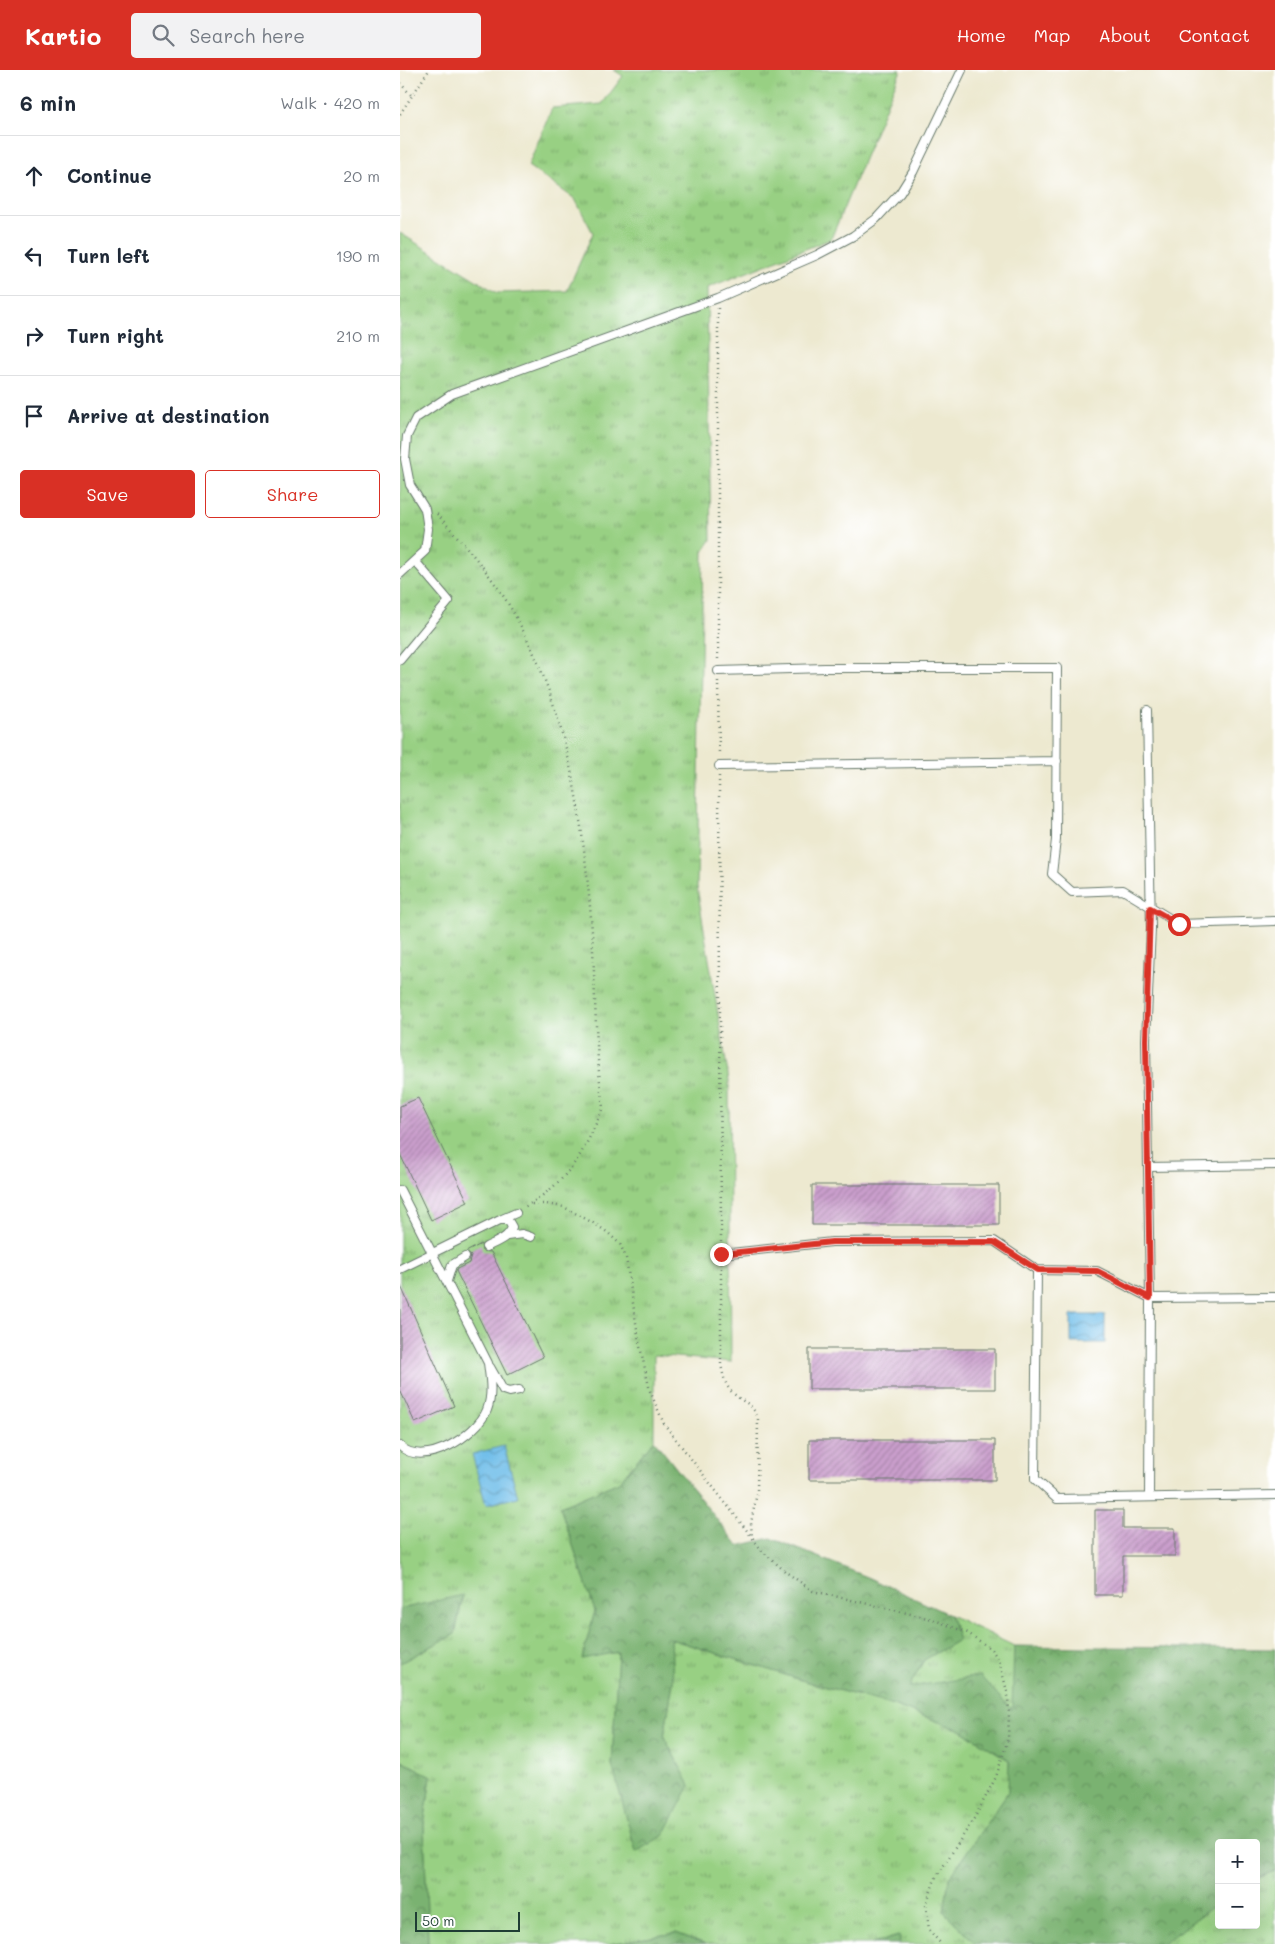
<!DOCTYPE html>
<meta charset="utf-8">
<style>
body{margin:0;font-family:Mali,sans-serif;background:#f2f2f3;color:#1f2937}
.controls{position:absolute;right:15px;bottom:15px;display:grid;overflow:hidden;border-radius:5px;box-shadow:0 5px 20px #0002}
.controls button{width:45px;height:45px;display:grid;place-items:center;padding:0;border:0;border-bottom:1px solid #e0e1e3;background:#fff;color:#1f2937;font:25px sans-serif}
.scale{position:absolute;left:15px;bottom:12px;width:105px;box-sizing:border-box;padding-left:5px;border:2px solid #1f3d34;border-top:0;font-size:14px;line-height:18px;white-space:nowrap;color:#1f3d34;-webkit-text-stroke:4px #fff;paint-order:stroke}
.stop{position:absolute;width:15px;height:15px;margin:-11px;border:4px solid #d93025;border-radius:50%;background:#fff}
.stop.end{background:#d93025;border-color:#fff;box-shadow:0 1px 5px #0008}
.list{margin:0;padding:0;list-style:none}
h2{display:flex;justify-content:space-between;align-items:center;height:65px;margin:0;padding:0 20px;font-size:21px}
h2 small{font-size:16px;font-weight:400;color:#747a83}
.list li{display:grid;grid-template-columns:32px 1fr auto;gap:15px;align-items:center;box-sizing:border-box;height:80px;padding:0 20px;border-top:1px solid #e0e1e3}
.list b{display:block;font-size:19px;white-space:nowrap}
.list em{font-size:16px;font-style:normal;color:#747a83}
.actions{display:flex;gap:10px;padding:15px 20px}
.actions a{flex:1;padding:11px 0;border:1px solid #d93025;border-radius:5px;text-align:center;font-size:18px;color:#d93025}
.actions .main{background:#d93025;color:#fff}
.icon{flex:none;width:28px;height:28px;fill:none;stroke:currentColor;stroke-width:2;stroke-linecap:round;stroke-linejoin:round}
.map{position:relative;flex:none;width:875px;height:1874px;overflow:hidden}
header{display:flex;align-items:center;gap:30px;box-sizing:border-box;height:70px;padding:0 25px;background:#d93025;color:#fff}
header strong{font-size:24px}
nav{display:flex;gap:28px;margin-inline-start:auto;font-size:18px}
.search{width:350px;height:45px;background:#f2f2f3;display:flex;align-items:center;gap:12px;box-sizing:border-box;padding:0 18px;border-radius:5px;color:#747a83;font-size:19px}
main{display:flex}
aside{flex:1;background:#fff}
.map>svg:first-child{display:block}
.grass{fill:url(#grass-tufts);stroke:#5c865c}
.forest{fill:url(#forest-crowns);stroke:#4c7852}
.water{fill:url(#water-waves);stroke:#467d8e}
.building{fill:url(#building-hatch)}
.lines{fill:none;stroke-linecap:round;stroke-linejoin:round}
.service-casing{stroke:#67796b;stroke-width:10}
.path{stroke:#67796b;stroke-width:2.5;stroke-dasharray:1 4;stroke-linecap:butt}
.service{stroke:#fff;stroke-width:8}
.route{stroke:#d93025;stroke-width:6}
</style>
<header>
<strong>Kartio</strong>
<div class="search"><svg class="icon" aria-label="search" viewBox="0 0 24 24"><circle cx="10" cy="10" r="6"/><path d="M15 15l6 6"/></svg>Search here</div>
<nav><a>Home</a><a>Map</a><a>About</a><a>Contact</a></nav>
</header>
<main>
<aside>
<h2>6 min<small>Walk · 420 m</small></h2>
<ul class="list">
<li><svg class="icon" aria-label="ahead" viewBox="0 0 24 24"><path d="M12 20V5M6 11l6-6 6 6"/></svg><div><b>Continue</b></div><em>20 m</em></li>
<li><svg class="icon" aria-label="left" viewBox="0 0 24 24"><path d="M17 20v-9H6M10 6l-5 5 5 5"/></svg><div><b>Turn left</b></div><em>190 m</em></li>
<li><svg class="icon" aria-label="right" viewBox="0 0 24 24"><path d="M7 20v-9h11M14 6l5 5-5 5"/></svg><div><b>Turn right</b></div><em>210 m</em></li>
<li><svg class="icon" aria-label="arrive" viewBox="0 0 24 24"><path d="M6 21V4h12l-3 4 3 4H6"/></svg><div><b>Arrive at destination</b></div></li>
</ul>
<div class="actions"><a class="main">Save</a><a>Share</a></div>
</aside>
<div class="map">
<svg width="875" height="1874" viewBox="0 0 875 1874">
<defs>
<pattern id="grass-tufts" width="24" height="20" patternUnits="userSpaceOnUse" patternTransform="scale(1.25)"><rect width="24" height="20" fill="#98d083"/><path d="M3 7l-1-3M5 7V3M7 7l1-3M15 17l-1-3M17 17v-4M19 17l1-3" fill="none" stroke="#7baa6c"/></pattern>
<pattern id="forest-crowns" width="20" height="18" patternUnits="userSpaceOnUse" patternTransform="scale(1.25)"><rect width="20" height="18" fill="#7ab271"/><path d="M2 6a3 3 0 1 1 6 0M12 15a3 3 0 1 1 6 0" fill="none" stroke="#63925e"/></pattern>
<pattern id="water-waves" width="16" height="10" patternUnits="userSpaceOnUse" patternTransform="scale(1.25)"><rect width="16" height="10" fill="#6ebde9"/><path d="M0 5q4-4 8 0t8 0" fill="none" stroke="#5a9bbe"/></pattern>
<pattern id="building-hatch" width="6" height="6" patternUnits="userSpaceOnUse" patternTransform="scale(1.25)"><rect width="6" height="6" fill="#cb9fcd"/><path d="M-1 1l2-2M0 6l6-6M5 7l2-2" fill="none" stroke="#a483a7"/></pattern>
</defs>
<rect width="100%" height="100%" fill="#fff"/>
<filter id="ink" filterUnits="userSpaceOnUse"><feTurbulence type="fractalNoise" baseFrequency=".02" numOctaves="2"/><feDisplacementMap in="SourceGraphic" scale="10" xChannelSelector="R" yChannelSelector="G"/><feConvolveMatrix kernelMatrix="1 2 1 2 8 2 1 2 1" color-interpolation-filters="sRGB"/></filter>
<filter id="wash" filterUnits="userSpaceOnUse"><feTurbulence type="fractalNoise" baseFrequency=".0096" numOctaves="4" result="noise"/><feDisplacementMap in="SourceGraphic" scale="20" xChannelSelector="R" yChannelSelector="G"/><feGaussianBlur stdDeviation="1.12" result="paint"/><feColorMatrix in="noise" values="0 0 0 0 0 0 0 0 0 0 0 0 0 0 0 0 0 1.4 0 .05"/><feComposite in="paint" operator="in"/></filter>
<g filter="url(#wash)">
<rect width="100%" height="100%" fill="#ede9d0"/>
<!-- grass -->
<path class="grass" d="M214,0h287l-70,169 -124,49 4,252 -8,12 -6,335 32,193 2,282 -77,-7v85l-35,42 -59,25 35,104 -13,47 36,-6 -6,113 78,21 -26,-49 9,-55 -3,-43 138,43 85,23 68,25 49,31 -2,31 -59,86 -5,34 32,32h-76l-2,-8 -26,8h-166l-30,-11 -67,11h-181l-4,-119 7,-49 -31,-16v-97l55,-29 8,-38 -63,13v-1376l97,60 70,-2 26,-58 -18,-34 -47,-33 24,-58 50,-4 21,-28z
M550,1545l64,31 -1,64 -105,-23 16,-27 35,-20z
M875,1801v73h-113l57,-42v23h37v-46z"/>
<!-- forest -->
<path class="forest" d="M254,1370l84,106 33,-8 99,40 80,37 9,25 -35,20 -15,27 71,-11 32,34 2,-64 261,3v222l-19,8v-36h-37v59l-57,42h-186l-32,-32 5,-34 59,-86 1,-32 -48,-30 -68,-25 -85,-23 -137,-43 2,43 -9,55 26,48 -26,50 -28,17 -24,-87 6,-113 -36,7 13,-48 -35,-104 59,-25z
M63,1525l-8,39 -55,29v-54z
M0,1690l31,16 -7,49 4,119h-28z
M276,1863l30,11h-97z
M499,1866l1,8h-28z"/>
<!-- water -->
<path class="water" d="M671,1245h34v28h-34z
M104,1376l14,51 -32,8 -14,-51z"/>
<g id="blocks">
<!-- building -->
<path class="building" d="M18,1028l50,104 -37,18 -31,-66v-48z
M412,1115h187v40h-187z
M81,1174l1,7 9,1 52,105 -36,18 -51,-104 1,-2 12,-6 2,-7 -5,-4z
M0,1214l54,122 -39,17 -15,-33z
M409,1279h186v40h-186z
M409,1370h186v40h-186z
M695,1440h28v18h52v28h-52v39h-28z"/>
</g>
</g>
<g filter="url(#ink)">
<use href="#blocks" fill-opacity="0" stroke="#67796b" stroke-width="1"/>
<g class="lines">
<defs>
<path id="service" d="M0,504l25,-23 3,-22 -3,-20 -15,-24 -5,-26 2,-23 9,-18 36,-24 266,-96 99,-43 36,-19 23,-17 24,-26 13,-21 49,-102
M0,590l49,-59 -34,-40
M318,601l107,-3h232l-1,172 -4,34 20,18 51,-2 56,34 96,-3
M747,640l4,218 -5,112 4,258 -1,199
M319,696l338,-5
M748,1097l127,-2
M0,1120l88,173c2,16 5,31 -1,47 -10,25 -63,59 -87,36
M102,1149l14,-6
M107,1166l15,-2 9,3
M321,1184l111,-12 162,-1 43,29 60,1 53,27 125,-1
M0,1199l100,-49h8l4,7c-3,11 -16,15 -26,20
M637,1200l-2,209 22,20 218,-4
M47,1211l5,-16 13,-8
M90,1297l13,23 6,2 10,-2"/>
</defs>
<!-- service casing -->
<use href="#service" class="service-casing"/>
<!-- path -->
<path class="path" d="M0,13l12,13
M0,44l29,-44
M318,238v352
M37,444c29,32 59,66 80,105 51,95 65,194 74,299 5,63 3,127 12,189 -19,47 -35,75 -80,101
M318,611l1,74
M319,706l2,467
M132,1134h14l18,3 31,17 12,8 13,12 6,14 13,84 11,49 14,33 87,112
M321,1193v101c2,11 4,22 12,29 12,12 17,7 25,25l-1,75 -6,30 1,14 10,14 24,21 27,19 119,28 36,14 23,16 8,11 9,35 1,19 -1,25 -12,38 -21,40 -40,62 -9,26 3,25 12,14"/>
<!-- service -->
<use href="#service" class="service"/>
</g>
</g>
<g class="lines" filter="url(#ink)">
<!-- route -->
<path class="route" d="M321,1184l111,-12h162l44,28 59,1 53,27 -4,-258 4,-132 29,16"/>
</g>
</svg>
<div class="controls">
<button>+</button>
<button>−</button>
</div>
<div class="scale">50 m</div>
<div class="stop" style="left:779px;top:854px"></div>
<div class="stop end" style="left:321px;top:1184px"></div>
</div>
</main>
